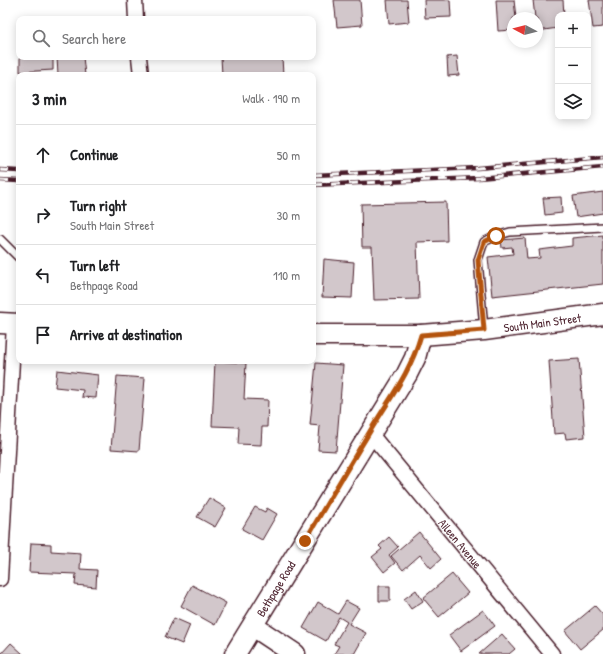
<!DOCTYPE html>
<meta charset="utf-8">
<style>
body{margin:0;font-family:"Patrick Hand",sans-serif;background:#f6f6f6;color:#202124}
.controls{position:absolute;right:12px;top:12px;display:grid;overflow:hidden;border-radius:8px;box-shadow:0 2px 10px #0003}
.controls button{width:36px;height:36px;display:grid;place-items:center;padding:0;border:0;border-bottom:1px solid #e0e0e0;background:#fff;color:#202124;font:20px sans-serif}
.compass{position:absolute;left:507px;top:12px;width:36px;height:36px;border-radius:50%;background:#fff;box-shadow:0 2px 10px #0003;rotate:277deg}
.stop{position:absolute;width:12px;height:12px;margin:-9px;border:3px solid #b45309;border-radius:50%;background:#fff}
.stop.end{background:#b45309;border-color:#fff;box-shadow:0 1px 4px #0008}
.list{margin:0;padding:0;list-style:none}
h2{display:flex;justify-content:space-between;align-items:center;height:52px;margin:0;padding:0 16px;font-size:17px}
h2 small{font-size:13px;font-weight:400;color:#757577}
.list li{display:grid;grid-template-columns:26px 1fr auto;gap:12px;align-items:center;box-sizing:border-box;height:60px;padding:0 16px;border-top:1px solid #e0e0e0}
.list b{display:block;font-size:15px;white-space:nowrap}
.list p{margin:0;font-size:13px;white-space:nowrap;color:#757577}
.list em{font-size:13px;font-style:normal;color:#757577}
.icon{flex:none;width:22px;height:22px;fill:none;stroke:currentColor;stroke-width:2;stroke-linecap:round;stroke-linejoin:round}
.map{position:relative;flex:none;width:603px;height:654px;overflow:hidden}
.search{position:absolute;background:#fff;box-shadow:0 2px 10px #0003;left:16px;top:16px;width:300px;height:44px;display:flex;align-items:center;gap:10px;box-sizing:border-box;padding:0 14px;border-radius:8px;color:#757577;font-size:15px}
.panel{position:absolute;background:#fff;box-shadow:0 2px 10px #0003;left:16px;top:72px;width:300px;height:292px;border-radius:8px}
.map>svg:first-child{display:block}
.building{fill:#d2c7cb;stroke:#4a1f2b}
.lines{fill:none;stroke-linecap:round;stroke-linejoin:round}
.lane-casing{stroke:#4a1f2b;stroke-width:10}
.street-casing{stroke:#4a1f2b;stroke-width:17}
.secondary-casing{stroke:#4a1f2b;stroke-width:23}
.lane{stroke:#fff;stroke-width:7}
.street{stroke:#fff;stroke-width:14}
.secondary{stroke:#fff;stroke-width:20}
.rail-casing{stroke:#4a1f2b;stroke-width:4.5}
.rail{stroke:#fff;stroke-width:3;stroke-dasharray:9;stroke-linecap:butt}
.route{stroke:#b45309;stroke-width:5}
.labels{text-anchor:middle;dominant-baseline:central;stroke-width:3;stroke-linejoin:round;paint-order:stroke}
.street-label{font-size:12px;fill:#4a1f2b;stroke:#fff}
</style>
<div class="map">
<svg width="603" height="654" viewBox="0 0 603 654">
<rect width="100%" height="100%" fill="#fff"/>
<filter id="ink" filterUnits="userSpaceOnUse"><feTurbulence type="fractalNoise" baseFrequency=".025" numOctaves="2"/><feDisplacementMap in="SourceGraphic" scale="8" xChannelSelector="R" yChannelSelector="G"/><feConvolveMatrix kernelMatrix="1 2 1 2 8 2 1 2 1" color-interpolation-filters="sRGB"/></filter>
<g filter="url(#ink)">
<!-- building -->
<path class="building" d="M334,0h26l2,25 -25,2z
M387,0h20l2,22 -20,2z
M424,0h26l1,17 -26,1z
M496,0h18l2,18h-3v12l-15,1z
M533,0h30l1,15h-6v13l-21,3v-13h-2z
M589,0h14v27l-10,1z
M457,56l2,19 -11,1 -1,-19z
M20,57h33v13l-33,2z
M57,57h26l2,18h-27z
M221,57h61l1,18h-61z
M603,192v21l-27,4 -3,-21z
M561,197l1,16 -17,2 -2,-17z
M446,202l1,39 -30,1 2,57 -45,1 -2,-53h-10l-1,-43z
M603,235v49l-111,12 -4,-39 25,-3 -1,-7 -10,1 -1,-8 24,-2 2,21 13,-1 -1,-8 33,-4v-8z
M324,259l30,3 -2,36 -30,-1z
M579,359l6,78 -19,2 -1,-6 -11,1 -5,-73z
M215,361l31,2 -2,36 24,1 -1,27h-5l-1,18 -23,-1 1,-17 -27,-1z
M316,363l27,2 -7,86 -18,-1 2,-24 -10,-1z
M57,370l41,5 -2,23 -14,-1 1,-7 -28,-3z
M117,376l28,2 -6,73 -28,-2z
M209,498l17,10 -11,19 -18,-10z
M255,507l10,5 2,-4 10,6 -15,26 -20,-11z
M419,532l22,27 -10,9 -11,-13 -17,15 -12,-14z
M389,537l9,10 -9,8 6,8 -11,9 -12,-15 10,-8 -3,-3z
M31,543l20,1v7l30,2 -1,16 17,1 -1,17 -21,-2 1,-11 -47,-2z
M452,574l16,19 -29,24 -16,-19z
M192,585l34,18 -11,22 -34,-19z
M379,586h11v15h-11z
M416,590l7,11 -12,8 -7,-10z
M346,601l13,7 -10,16 17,9 -12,21h-20l5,-8 -5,-2 13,-22 -8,-5 -13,24 -23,-13 15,-26 20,12z
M595,606l8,9v15l-23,19 -15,-18z
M483,610l12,16 -34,25 -12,-16z
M174,618l16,7 -8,19 -17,-7z
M502,634l13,15 -6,5h-30z
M11,643l12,11h-22z"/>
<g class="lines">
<defs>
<path id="lane" d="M0,239l19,19
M484,329l-6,-69 6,-18 12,-6 14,-4 93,-5"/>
<g id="street">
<path d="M135,0l1,19"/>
<path d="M139,57l2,18"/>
<path id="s1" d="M369,432l183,222"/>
<path d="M0,579l14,-255"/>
</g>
<g id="secondary">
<path d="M0,323l19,1"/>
<path id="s2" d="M313,335h108l63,-5 119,-16"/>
<path d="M253,626l42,28"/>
<path id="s3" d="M235,654l172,-280 8,-16 6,-23"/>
</g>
</defs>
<!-- lane casing -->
<use href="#lane" class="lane-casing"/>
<!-- street casing -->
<use href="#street" class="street-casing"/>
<!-- secondary casing -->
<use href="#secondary" class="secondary-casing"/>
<!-- lane -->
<use href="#lane" class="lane"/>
<!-- street -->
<use href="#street" class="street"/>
<!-- secondary -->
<use href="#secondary" class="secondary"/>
<defs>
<path id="rail" d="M0,170l19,1
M313,175l165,-7 125,-11
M0,180l19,1
M313,185l166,-7 124,-11"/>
</defs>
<!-- rail casing -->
<use href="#rail" class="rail-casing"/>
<!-- rail -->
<use href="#rail" class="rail"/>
</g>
</g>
<g class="lines" filter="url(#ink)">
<!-- route -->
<path class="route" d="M305,541c21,-36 42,-72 64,-108 20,-34 41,-59 52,-98l63,-5 -6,-70 6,-18 12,-6"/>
</g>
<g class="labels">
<!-- street labels -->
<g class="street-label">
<text stroke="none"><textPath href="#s2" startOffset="230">South Main Street</textPath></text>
<text stroke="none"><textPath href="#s1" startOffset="144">Aileen Avenue</textPath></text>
<text stroke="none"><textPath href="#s3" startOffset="77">Bethpage Road</textPath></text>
</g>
</g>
</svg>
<div class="controls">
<button>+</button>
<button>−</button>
<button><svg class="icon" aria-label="layers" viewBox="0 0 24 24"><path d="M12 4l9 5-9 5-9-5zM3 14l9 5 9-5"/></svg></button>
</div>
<svg class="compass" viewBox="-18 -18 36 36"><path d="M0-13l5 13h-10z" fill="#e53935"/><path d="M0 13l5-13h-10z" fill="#757577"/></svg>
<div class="stop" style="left:496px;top:236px"></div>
<div class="stop end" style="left:305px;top:541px"></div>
<div class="search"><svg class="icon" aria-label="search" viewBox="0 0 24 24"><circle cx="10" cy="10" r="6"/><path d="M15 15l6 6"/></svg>Search here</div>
<section class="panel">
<h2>3 min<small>Walk · 190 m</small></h2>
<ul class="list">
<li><svg class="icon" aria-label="ahead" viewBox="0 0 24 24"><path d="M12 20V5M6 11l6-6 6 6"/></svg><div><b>Continue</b></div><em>50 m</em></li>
<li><svg class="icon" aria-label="right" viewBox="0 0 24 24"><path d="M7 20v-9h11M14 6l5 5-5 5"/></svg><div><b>Turn right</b><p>South Main Street</p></div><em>30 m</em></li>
<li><svg class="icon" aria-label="left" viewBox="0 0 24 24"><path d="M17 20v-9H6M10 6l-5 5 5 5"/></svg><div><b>Turn left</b><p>Bethpage Road</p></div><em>110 m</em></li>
<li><svg class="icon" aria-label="arrive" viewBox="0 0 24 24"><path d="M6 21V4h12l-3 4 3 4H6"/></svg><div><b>Arrive at destination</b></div></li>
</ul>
</section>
</div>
